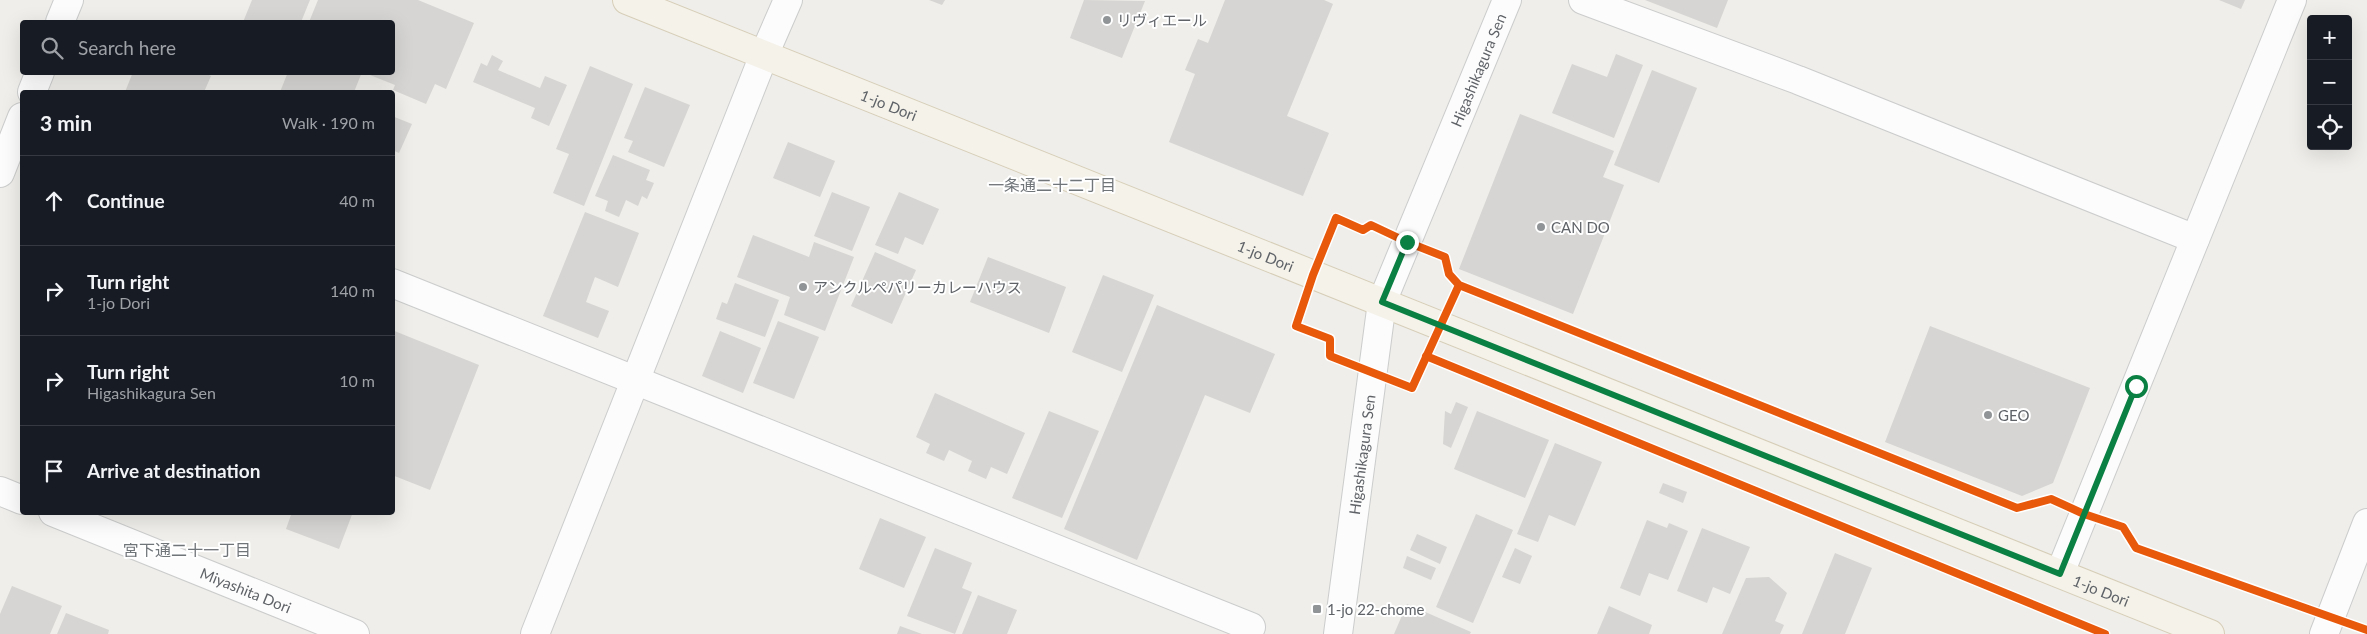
<!DOCTYPE html>
<meta charset="utf-8">
<style>
body{margin:0;font-family:Lato,"Noto Sans JP",sans-serif;background:#242831;color:#f1f3f6}
.controls{position:absolute;right:15px;top:15px;display:grid;overflow:hidden;border-radius:5px;box-shadow:0 5px 20px #0002}
.controls button{width:45px;height:45px;display:grid;place-items:center;padding:0;border:0;border-bottom:1px solid #363941;background:#171b24;color:#f1f3f6;font:25px sans-serif}
.stop{position:absolute;width:15px;height:15px;margin:-11px;border:4px solid #0b8043;border-radius:50%;background:#fff}
.stop.end{background:#0b8043;border-color:#fff;box-shadow:0 1px 5px #0008}
.list{margin:0;padding:0;list-style:none}
h2{display:flex;justify-content:space-between;align-items:center;height:65px;margin:0;padding:0 20px;font-size:21px}
h2 small{font-size:16px;font-weight:400;color:#9ea1a6}
.list li{display:grid;grid-template-columns:32px 1fr auto;gap:15px;align-items:center;box-sizing:border-box;height:90px;padding:0 20px;border-top:1px solid #363941}
.list b{display:block;font-size:19px;white-space:nowrap}
.list p{margin:0;font-size:16px;white-space:nowrap;color:#9ea1a6}
.list em{font-size:16px;font-style:normal;color:#9ea1a6}
.icon{flex:none;width:28px;height:28px;fill:none;stroke:currentColor;stroke-width:2;stroke-linecap:round;stroke-linejoin:round}
.map{position:relative;flex:none;width:2367px;height:634px;overflow:hidden}
.search{position:absolute;background:#171b24;box-shadow:0 5px 20px #0002;left:20px;top:20px;width:375px;height:55px;display:flex;align-items:center;gap:12px;box-sizing:border-box;padding:0 18px;border-radius:5px;color:#9ea1a6;font-size:19px}
.panel{position:absolute;background:#171b24;box-shadow:0 5px 20px #0002;left:20px;top:90px;width:375px;height:425px;border-radius:5px}
.map>svg:first-child{display:block}
.building{fill:#d6d5d3}
.lines{fill:none;stroke-linecap:round;stroke-linejoin:round}
.minor-casing{stroke:#cbcccc;stroke-width:30}
.major-casing{stroke:#d7ceb8;stroke-width:30}
.minor{stroke:#fdfcfc;stroke-width:28}
.major{stroke:#f4f2e9;stroke-width:28}
.cycleway-casing{stroke:#fff;stroke-width:11}
.cycleway{stroke:#e8590c;stroke-width:8}
.route{stroke:#0b8043;stroke-width:6}
.poi-dot{fill:#919496;stroke:#fff;stroke-width:2}
.labels{text-anchor:middle;dominant-baseline:central;stroke-width:4;stroke-linejoin:round;paint-order:stroke}
.poi-label{font-size:15px;fill:#5f6368;stroke:#fff;text-anchor:start}
.street-label{font-size:15px;fill:#5f6368;stroke:#fff}
.neighbourhood-label{font-size:16px;fill:#70757a;stroke:#fff}
</style>
<div class="map">
<svg width="2367" height="634" viewBox="0 0 2367 634">
<rect width="100%" height="100%" fill="#efeeea"/>
<!-- building -->
<path class="building" d="M252,0h58l-9,22h-58z
M318,0h100l56,23 -28,66 -11,-5 -9,20 -33,-14 2,-5 -30,-12 27,-1v-50h-83z
M929,0h16l-3,5z
M1084,0l61,1 -23,57 -52,-20z
M1225,0h99l9,4 -46,112 42,17 -26,63 -134,-54 26,-68 -10,-4 13,-31 10,4z
M1645,0h83l-11,28z
M2219,0h26l-4,9z
M1616,54l27,11 -29,73 -62,-25 20,-49 35,13z
M492,55l11,6 -5,9 42,18 5,-12 22,9 -18,41 -18,-8 4,-10 -62,-26 8,-19 6,3z
M590,66l43,18 -49,122 -31,-13 16,-39 -13,-5z
M1652,70l45,18 -38,95 -45,-18z
M133,72h70l8,4 -7,16h-79z
M288,72h74l-8,20h-74z
M645,87l45,18 -26,62 -36,-15 5,-11 -9,-3z
M1520,114l94,37 -11,26 21,8 -51,129 -114,-45z
M392,116l20,8 -13,29 -7,-3z
M788,142l47,19 -15,36 -47,-19z
M613,155l37,15 -4,10 8,3 -7,16 -5,-3 -4,10 -12,-6 -7,17 -14,-6 3,-10 -13,-5z
M832,192l38,15 -18,44 -38,-15z
M899,192l40,17 -16,36 -18,-8 -7,17 -23,-9z
M585,212l54,21 -21,54 -23,-10 -9,25 23,9 -11,27 -55,-22z
M753,235l56,22 5,-15 40,15 -29,74 -41,-16 6,-18 -53,-20z
M875,252l41,18 -24,54 -41,-18z
M988,257l78,30 -17,46 -79,-31z
M1103,275l51,20 -32,77 -50,-20z
M735,283l44,17 -14,37 -49,-18 6,-17 5,2z
M1157,305l118,49 -25,59 -45,-18 -68,165 -73,-31z
M778,321l41,16 -25,62 -41,-16z
M1930,326l160,62 -37,95 -31,13 -137,-54z
M392,330l87,35 -49,125 -38,-15z
M720,331l41,17 -18,45 -41,-17z
M935,393l90,40 -18,41 -16,-7 -5,12 -18,-8 4,-10 -23,-11 -5,11 -18,-8 4,-9 -14,-7z
M1456,402l12,5 -17,41 -8,-4 2,-33 6,3z
M1049,411l50,20 -37,87 -50,-20z
M1477,411l72,29 -24,58 -71,-29z
M1555,443l47,19 -27,64 -26,-11 -11,27 -21,-8z
M1663,483l24,9 -4,11 -24,-10z
M292,512h61l-14,37 -53,-20z
M1476,514l37,16 -40,93 -37,-16z
M880,518l46,19 -22,51 -45,-19z
M1647,520l20,8 2,-5 19,8 -20,49 -19,-7 -9,23 -20,-8z
M1702,528l48,19 -20,47 -17,-7 -6,16 -30,-12z
M1417,534l30,13 -7,17 -30,-14z
M935,548l37,15 -10,25 10,4 -17,42 -48,-18z
M1515,548l17,8 -12,28 -18,-7z
M1835,553l37,15 -27,66h-43z
M1407,556l29,12 -5,12 -28,-12z
M1769,577l18,16 -12,28 9,4 -4,9h-58l24,-56z
M12,586l50,20 -12,28h-50v-20z
M978,595l39,15 -10,24h-45z
M1407,604l64,28 -1,2h-76z
M1609,606l43,19 -3,9h-52z
M66,613l43,17 -1,4h-51z
M900,626l22,8h-25z"/>
<g class="lines">
<defs>
<g id="minor">
<path d="M1583,0l215,80 397,159"/>
<path d="M60,22l9,-22"/>
<path d="M32,92l8,-20"/>
<path d="M0,173l22,-56"/>
<path d="M392,283l859,344 -3,7"/>
<path d="M0,491l22,9"/>
<path id="s1" d="M53,512l302,122"/>
<path d="M2060,573l232,-573"/>
<path d="M535,634l229,-579 24,-55"/>
<path id="s2" d="M1338,634l44,-332 125,-302"/>
<path d="M2324,634l43,-111"/>
</g>
<g id="major">
<path id="s3" d="M627,0l1583,634"/>
</g>
</defs>
<!-- minor casing -->
<use href="#minor" class="minor-casing"/>
<!-- major casing -->
<use href="#major" class="major-casing"/>
<!-- minor -->
<use href="#minor" class="minor"/>
<!-- major -->
<use href="#major" class="major"/>
<defs>
<path id="cycleway" d="M1459,285l-47,103 -82,-32v-17l-34,-13 17,-51 23,-57 27,12 8,-5 36,17 38,15 4,17 10,11 558,223 34,-9 33,15 39,13 13,21 231,82
M1426,356l679,278"/>
</defs>
<!-- cycleway casing -->
<use href="#cycleway" class="cycleway-casing"/>
<!-- cycleway -->
<use href="#cycleway" class="cycleway"/>
</g>
<g class="lines">
<!-- route -->
<path class="route" d="M1407,242l-25,60 678,272 76,-188"/>
</g>
<!-- markers -->
<g class="poi-dot">
<circle cx="1107" cy="20" r="5"/>
<circle cx="1541" cy="227" r="5"/>
<circle cx="803" cy="287" r="5"/>
<circle cx="1988" cy="415" r="5"/>
<rect x="1312" y="604" width="10" height="10" rx="2.5"/>
</g>
<g class="labels">
<!-- poi labels -->
<g class="poi-label">
<text x="1117" y="20">リヴィエール</text>
<text x="1551" y="227">CAN DO</text>
<text x="813" y="287">アンクルぺパリーカレーハウス</text>
<text x="1998" y="415">GEO</text>
<text x="1327" y="609">1-jo 22-chome</text>
</g>
<!-- street labels -->
<g class="street-label">
<text stroke="none"><textPath href="#s2" startOffset="586">Higashikagura Sen</textPath></text>
<text stroke="none"><textPath href="#s3" startOffset="282">1-jo Dori</textPath></text>
<text stroke="none"><textPath href="#s3" startOffset="688">1-jo Dori</textPath></text>
<text stroke="none"><textPath href="#s2" startOffset="181">Higashikagura Sen</textPath></text>
<text stroke="none"><textPath href="#s1" startOffset="208">Miyashita Dori</textPath></text>
<text stroke="none"><textPath href="#s3" startOffset="1588">1-jo Dori</textPath></text>
</g>
<!-- neighbourhood labels -->
<g class="neighbourhood-label">
<text x="1052" y="184">一条通二十二丁目</text>
<text x="187" y="549">宮下通二十一丁目</text>
</g>
</g>
</svg>
<div class="controls">
<button>+</button>
<button>−</button>
<button><svg class="icon" aria-label="locate" viewBox="0 0 24 24"><circle cx="12" cy="12" r="6"/><path d="M12 2v4M12 18v4M2 12h4M18 12h4"/></svg></button>
</div>
<div class="stop" style="left:2136px;top:386px"></div>
<div class="stop end" style="left:1407px;top:242px"></div>
<div class="search"><svg class="icon" aria-label="search" viewBox="0 0 24 24"><circle cx="10" cy="10" r="6"/><path d="M15 15l6 6"/></svg>Search here</div>
<section class="panel">
<h2>3 min<small>Walk · 190 m</small></h2>
<ul class="list">
<li><svg class="icon" aria-label="ahead" viewBox="0 0 24 24"><path d="M12 20V5M6 11l6-6 6 6"/></svg><div><b>Continue</b></div><em>40 m</em></li>
<li><svg class="icon" aria-label="right" viewBox="0 0 24 24"><path d="M7 20v-9h11M14 6l5 5-5 5"/></svg><div><b>Turn right</b><p>1-jo Dori</p></div><em>140 m</em></li>
<li><svg class="icon" aria-label="right" viewBox="0 0 24 24"><path d="M7 20v-9h11M14 6l5 5-5 5"/></svg><div><b>Turn right</b><p>Higashikagura Sen</p></div><em>10 m</em></li>
<li><svg class="icon" aria-label="arrive" viewBox="0 0 24 24"><path d="M6 21V4h12l-3 4 3 4H6"/></svg><div><b>Arrive at destination</b></div></li>
</ul>
</section>
</div>
